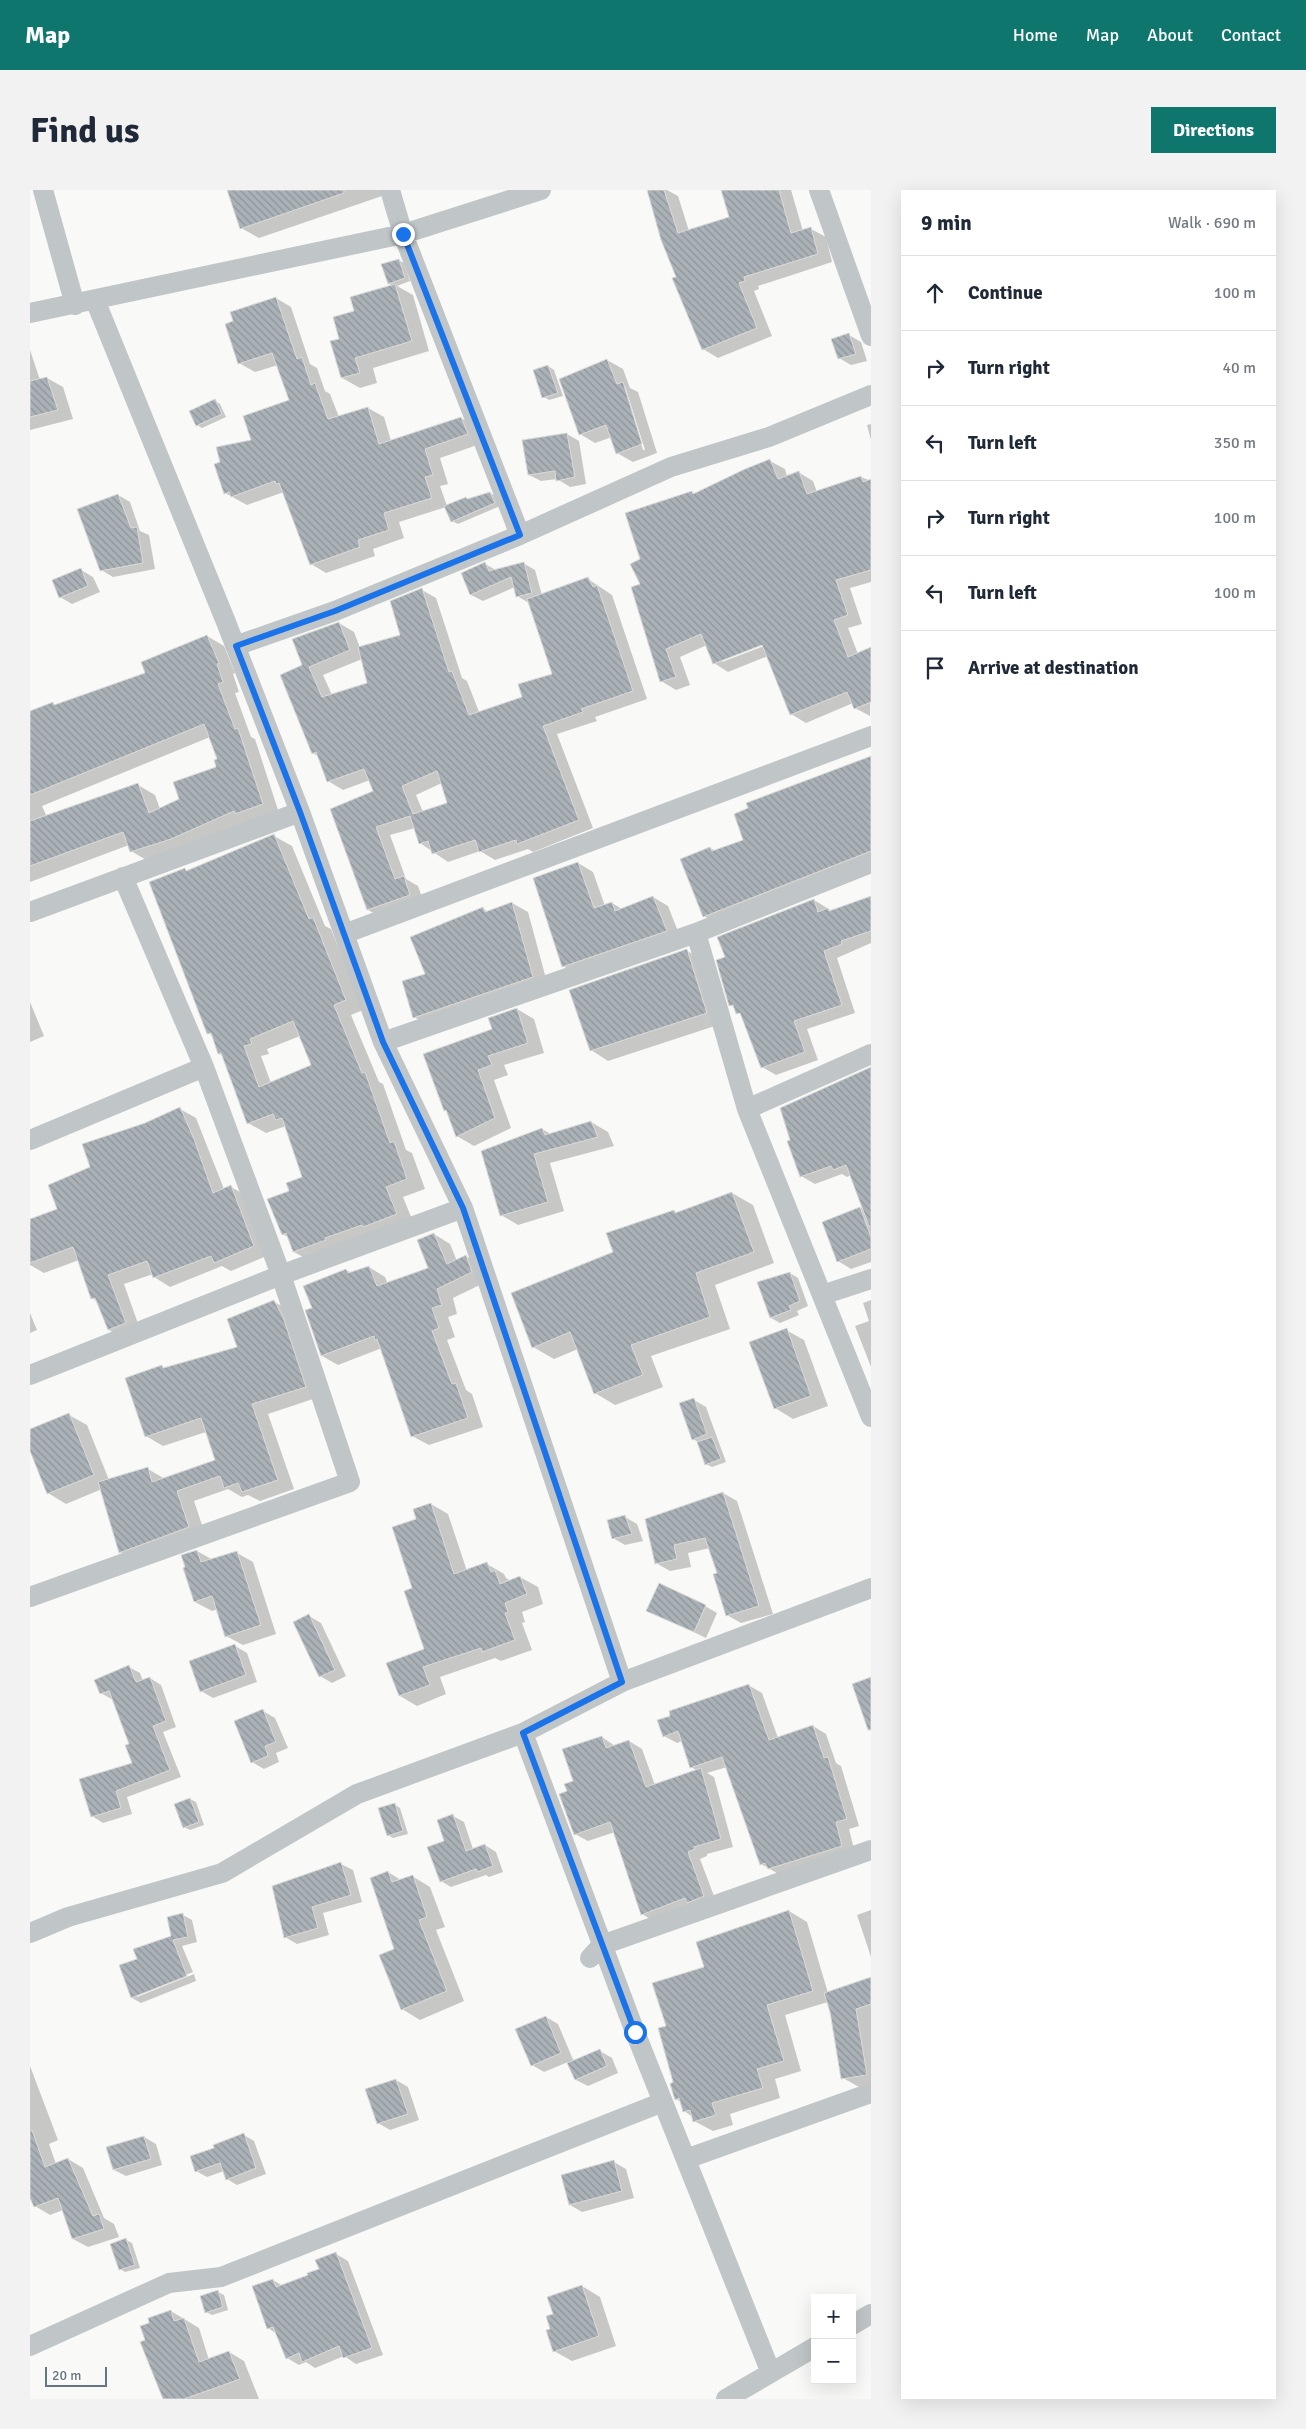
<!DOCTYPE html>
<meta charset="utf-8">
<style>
body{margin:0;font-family:Signika,sans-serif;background:#f2f2f3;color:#1f2937}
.controls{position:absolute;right:15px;bottom:15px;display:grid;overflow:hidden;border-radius:0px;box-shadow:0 5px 20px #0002}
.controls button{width:45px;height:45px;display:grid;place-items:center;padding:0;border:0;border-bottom:1px solid #e0e1e3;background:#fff;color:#1f2937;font:25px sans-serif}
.scale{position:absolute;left:15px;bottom:12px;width:62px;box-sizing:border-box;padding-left:5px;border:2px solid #667680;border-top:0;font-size:14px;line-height:18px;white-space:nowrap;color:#667680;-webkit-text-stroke:4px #fff;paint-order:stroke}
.stop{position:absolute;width:15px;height:15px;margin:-11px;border:4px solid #1a73e8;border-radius:50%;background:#fff}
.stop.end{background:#1a73e8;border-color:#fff;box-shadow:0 1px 5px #0008}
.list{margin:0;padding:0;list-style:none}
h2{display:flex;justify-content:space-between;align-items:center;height:65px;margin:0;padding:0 20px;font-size:21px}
h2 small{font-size:16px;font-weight:400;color:#747a83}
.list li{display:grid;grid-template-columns:32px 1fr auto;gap:15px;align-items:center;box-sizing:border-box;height:75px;padding:0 20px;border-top:1px solid #e0e1e3}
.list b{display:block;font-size:19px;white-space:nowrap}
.list em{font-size:16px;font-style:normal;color:#747a83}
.icon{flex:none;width:28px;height:28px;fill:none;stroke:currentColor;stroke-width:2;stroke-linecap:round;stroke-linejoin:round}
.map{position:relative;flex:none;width:841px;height:2209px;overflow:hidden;border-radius:0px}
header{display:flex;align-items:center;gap:30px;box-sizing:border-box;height:70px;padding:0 25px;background:#0f766e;color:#fff}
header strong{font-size:24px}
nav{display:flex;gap:28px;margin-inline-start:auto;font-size:18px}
.intro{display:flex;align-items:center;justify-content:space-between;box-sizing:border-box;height:120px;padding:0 30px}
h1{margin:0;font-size:35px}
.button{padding:12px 22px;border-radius:0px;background:#0f766e;color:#fff;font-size:18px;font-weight:700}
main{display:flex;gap:30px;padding:0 30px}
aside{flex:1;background:#fff;border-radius:0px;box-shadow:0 5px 20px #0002}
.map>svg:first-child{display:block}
.shadow{fill:#0003;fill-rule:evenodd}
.building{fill:url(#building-back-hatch);stroke:#dbdbd9;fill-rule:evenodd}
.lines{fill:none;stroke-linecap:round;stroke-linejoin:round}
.minor{stroke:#c0c5c8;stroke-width:20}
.route{stroke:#1a73e8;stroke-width:6}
</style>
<header>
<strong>Map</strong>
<nav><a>Home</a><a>Map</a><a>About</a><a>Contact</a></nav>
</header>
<div class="intro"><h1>Find us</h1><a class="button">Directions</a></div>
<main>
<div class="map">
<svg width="841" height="2209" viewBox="0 0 841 2209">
<defs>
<pattern id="building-back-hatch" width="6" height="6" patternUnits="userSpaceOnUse" patternTransform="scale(1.25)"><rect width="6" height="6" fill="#aab2b7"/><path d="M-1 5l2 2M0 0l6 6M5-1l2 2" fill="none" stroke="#8e959a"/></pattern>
</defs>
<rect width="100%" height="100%" fill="#f9f9f7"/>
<!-- shadow -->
<path class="shadow" d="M198,0h158l2,4 -129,44 -18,-10z
M625,0h12l11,6 11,35 42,-13 -8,-28h68l12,41 8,-2 15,8 6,25 -74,24 1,3 -5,2 18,45 -54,22 -15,-9 -26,-72z
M368,70l6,3 6,18 -13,5 16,9 16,56 -56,17 4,15 -17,5 -18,-10 -1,-38 14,-28 38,-26 -4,-2z
M246,108l15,9 19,57 7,4 8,23 5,3 9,23 29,-9 16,9 7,24 70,-23 16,9 6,16 -43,15 8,26 -8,2 7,20 19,-8 2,2 22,-7 6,3 4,10 -42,18 -6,-3 -6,-14 -47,15 5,16 -31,11 2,7 -49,17 -15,-9 -27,-72 -37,13 -22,-12 -4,-30 32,-22 37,-40 -12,-36 -23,7 -16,-9z
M819,145l12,7 6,19 -16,4 -12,-7z
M0,160l10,30 7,-2 16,9 10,32 -43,11z
M577,170l16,9 7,19 8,4 19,61 -24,9 -16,-9 -5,-16 -17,6 -15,-9zM593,196h2l20,64h-2z
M518,176l6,4 9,26 -14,4 -5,-3z
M184,210l6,4 6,13 -24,11 -5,-3z
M841,234v16l-4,-15z
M537,244l12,7 7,43 -16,3 -13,-8 -16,2 -12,-6z
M740,271l15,8 2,7 11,-4 15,9 4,11 44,-15 10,4v101l-21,6 12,36 -14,4 10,26 13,-5 -1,67 -15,-8 -2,-5 -47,20 -15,-9 -23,-58 -40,16 -14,-9 -7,-18 -27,12 10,28 -14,5 -15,-9 -19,-96 -1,-25 51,-68 4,2zM738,452l1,2 -47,18v-3z
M88,305l12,7 10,29 9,4 6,34 -42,8 -12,-7z
M493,373l12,7 7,25 46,-16 24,16 35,104 -52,18 2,4 -40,13 36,94 -60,24 -5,-3 -33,11 -15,-9 -32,11 -28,-19 -5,-15 -25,7 16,44 12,7 6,17 -41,15 -15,-8 -37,-100 43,-18 -4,-12 -27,10 -15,-9 -9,-24 -6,-4 -9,-87 35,-43 15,9 6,16 42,-12 20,-46 14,8 26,80 5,3 12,31 45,-15 30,-22 -25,-72 -12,-7 -2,-9 -32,14 -12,-6 -9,-21 23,-10 11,6zM332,469l7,24 -37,12 -9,-20zM412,593l7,21 -26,8 -7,-17z
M51,380l12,7 7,15 -28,12 -12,-7z
M177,446l17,10 11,27 -2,1 6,18 -4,1 16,44 4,2 24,74 -131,48 -17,-10 -2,-6 -99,37v-169l23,-10 4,3 89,-33zM180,547l9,23 -1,8 -37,32 -21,9 -5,-14 -17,-10 -91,32 -5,-11z
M841,568v111l-147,59 -20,-12 6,-68 6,3 29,-10z
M244,646l18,10 33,80 6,3 32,81 -12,5 28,67 4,2 23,66 6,3 13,36 -22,8 11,27 -102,38 -18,-10 -5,-14 -6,-4 7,-42 13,-14 -17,-52 -20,7 -18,-10 -25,-67 -4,-2 -6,-18 -5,-3 -24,-164 3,2zM270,846l13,30 -42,17 -10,-27 8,-2 -2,-5z
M548,673l15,9 12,34 7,-3 10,6 31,-12 15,9 13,33 -103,36 -15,-9z
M841,707v46l-34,15 18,55 -48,16 11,31 -42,15 -14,-8 -19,-50 -12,-12 -4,-47 87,-58 18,11z
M482,713l16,9 20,74 -118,40 -16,-9 13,-42 56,-66 6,3z
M657,761l18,10 19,62 -116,38 -17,-11z
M0,812l14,34 -14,6z
M487,819l17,10 10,34 -40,12 4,10 -14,5 17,48 -37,18 -17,-10 -9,-24 -3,-2 48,-81z
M841,878v194l-20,7 -13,-8 -15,-38 41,-16 -13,-32 -4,2 -5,-3 -27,10 -14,-8z
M150,919l16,9 28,71 7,-2 16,9 22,59 -38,16 -9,-5 -52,21 -16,-10 -1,-3 -29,10 17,48 -16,7 -16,-9 -11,-28 -6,-4 -13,-38 -35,13 -14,-8v-44l29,-11 33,-42 54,-44z
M561,932l17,10 6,14 -64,17 14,48 -46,14 -17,-10 41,-86 9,5z
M702,1003l21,12 21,58 -59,22 15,44 -79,27 12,31 -48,18 -20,-12 -17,-44 -24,10 -21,-12 81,-95 60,-41 4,2z
M404,1044l16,10 7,17 9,-5 16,10 6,15 -35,17 4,16 -9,3 7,20 -8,3 19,50 6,4 11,33 -54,18 -17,-9 -30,-88 -44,17 -16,-9 -8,-47 32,-39 6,3 17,-6 16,10 3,7 42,-15z
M760,1083l8,5 10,28 -11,5 2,4 -19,8 -9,-5 -12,-35z
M841,1110v67l-16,-41 14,-5 -6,-18z
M244,1112l18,9 30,85 -54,18 26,75 -34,12 -12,-6 -6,2 -14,-8 -34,12 12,36 -69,25 -17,-10 -18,-63 -36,15 -18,-11 -18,-45v-17l39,-16 18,10 22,55 39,-11 17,10 51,-18 -10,-29 -43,14 -17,-10 16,-69 3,2 74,-21z
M0,1123l7,17 -7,3z
M756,1140l18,10 24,66 -35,13 -18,-11z
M664,1210l12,7 20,55 -14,5 -6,-3 -8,-22 -5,-3z
M693,1303l14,8 36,113 -32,9 -14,-8 -8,-42 -9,-25 -22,5 3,14 -21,4 -14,-8z
M401,1314l17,10 19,57 20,-7 17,10 2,4 5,3 9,-4 18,10 5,17 -21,8 3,10 -3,1 10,27 -31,11 -6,-3 -55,19 6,17 -29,12 -17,-10 26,-46 -12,-61 4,-69z
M595,1327l12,7 6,17 -18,4 -12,-7z
M167,1361l16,9 24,-7 16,9 23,72 -33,11 -17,-9 -8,-27 -6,2 -17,-9 -10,-33z
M675,1416l12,7 -11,25 -58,-28z
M279,1426l12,7 25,53 -14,7 -12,-7z
M205,1456l12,7 10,29 -44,16 -12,-7z
M99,1477l11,6 3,8 7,-3 11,7 15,42 -13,5 18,45 -54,20 5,17 -29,9 -11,-7 41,-52 -2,-20 -18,-44 -12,-7z
M718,1495l14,8 16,45 35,-12 13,8 10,29 5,3 18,60 -10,3 6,24 -73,23 -21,-12 -34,-97 -20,6 7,4 19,70 -26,7v2l-7,3 17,45 -62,18 -13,-8 -27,-82 -27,9 -13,-7 -6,-42 33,-55 13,9 14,-5 13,8 13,36 43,-14 -7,-4 -9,-26 -5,2 -13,-7z
M233,1521l12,7 13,30 -12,5 3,9 -15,7 -12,-7z
M160,1609l6,3 8,23 -14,5 -6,-3z
M364,1614l6,4 8,26 -15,4 -5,-3z
M423,1626l11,6 9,27 12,-4 11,7 7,20 -14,5 -3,-2 -35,12 -10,-6 5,-39z
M311,1674l12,6 9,32 -39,11 6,22 -32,9 -12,-7z
M358,1682l13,8 11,-4 18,11 15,40 -9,3 28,71 -44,19 -18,-11z
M841,1720v47l-14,-42z
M759,1721l18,11 21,71 43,-15v107l-12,2 -16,-9 -15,-76 -43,13 16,56 -26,8 5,19 -50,16 3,11 -20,6 -19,-10 -1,-4 -9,-6 -3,-9 -5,-3 -8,-72 38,-59z
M153,1725l9,5 5,22 -15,4 11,26 -56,23v2l57,-23 2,7 -55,22 -9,-5 40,-61z
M516,1827l12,7 16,38 26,-11 12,7 6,15 -30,13 -12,-6 -8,-18 -24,10 -12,-7z
M0,1876l28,74 -9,4 7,20 12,-5 15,9 21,50 10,6 5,13 -31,10 -15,-8 -10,-29 -13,5 -15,-9 -5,-11z
M366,1890l12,7 11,33 -29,10 -12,-7z
M214,1945l10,6 12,33 -29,11 -10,-6 -3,-8 -17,6 -11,-6 20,-22z
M114,1947l12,7 6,21 -36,11 -12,-6z
M584,1972l12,7 8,29 -52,14 -12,-7z
M96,2050l6,3 8,25 -15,4 -5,-3z
M306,2064l12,7 35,94 -27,9 -12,-8 -29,12 -9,-6 -7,3 -12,-7 -10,-24 -9,-6 5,-48 10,6 38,-16z
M552,2096l18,11 16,49 -44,15 -18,-10 -2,-22 3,-14z
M188,2102l6,3 4,15 -16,5 -6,-3z
M141,2121l28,17 10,32 20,-8 15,9 15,38h-95l-18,-58 5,-17z"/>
<!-- building -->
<path class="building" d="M197,0h117v3l-104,36z
M617,0h17l14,43 51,-16 -8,-27h58l12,43 20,-6 7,27 -74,23 1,4 -6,2 18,45 -55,22 -30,-72 4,-1 -15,-37z
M369,69l6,19 -17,6 -7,-20z
M365,94l17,57 -57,17 5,15 -19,5 -11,-37 9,-2 -6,-22 21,-6 -4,-14z
M246,107l21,62 5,-2 9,28 4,-2 13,36 40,-12 11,37 82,-27 7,17 -43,15 8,26 -8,2 7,21 -48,15 5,17 -31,10 2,7 -50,18 -31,-82 -3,1 -1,-3 -44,16 -2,-5 -5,2 -10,-30 6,-2 -4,-15 35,-7 -8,-24 46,-16 -17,-47 -34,11 -13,-40 8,-3 -3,-9z
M819,143l7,21 -18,5 -7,-20z
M577,169l10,25 6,-2 19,62 -26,10 -10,-29 -27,10 -20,-56z
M518,175l10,28 -16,5 -9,-28z
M17,187l11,33 -28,7v-36z
M185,209l7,15 -26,12 -7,-15z
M537,243l8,44 -19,4 -1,-10 -27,4 -6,-35z
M740,269l8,20 21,-8 8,23 54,-18 2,6 8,-3v91l-35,10 12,35 -14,5 14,37 23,-10v55l-17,7 -7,-17 -57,23 -28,-70 -49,19 -12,-30 -35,15 10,28 -16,5 -29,-95 9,-3 -10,-20 10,-5 -15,-46 67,-22 1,3 52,-25z
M460,302l5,11 -44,19 -7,-16 22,-9 1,2z
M88,304l13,34 6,-1 6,36 -43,8 -23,-62z
M455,372l4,9 35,-9 8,31 -16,4 -5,-20 -41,18 -9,-22z
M51,378l7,18 -29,12 -7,-18z
M558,387l5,10 4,-2 36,106 -52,18 2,3 -40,14 36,94 -62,24 -1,-4 -37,12 -4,-12 -43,14 -4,-13 -9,3 -9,-28 -34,11 19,52 9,-3 6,19 -43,15 -37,-101 43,-18 -9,-22 -37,13 -11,-30 -4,2 -32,-79 22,-10 -10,-26 47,-17 11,28 -41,17 13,30 45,-14 -9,-36 42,-12 -10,-34 32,-13 27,84 3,-1 17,44 53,-18 -4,-13 34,-10 -25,-75zM407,581l10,32 -34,11 -11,-28z
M177,445l12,28 -2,1 6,18 -5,2 17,45 3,-1 25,76 -28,10 -1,-3 -63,28 -41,13 -7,-20 -93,34v-45l108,-38 11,30 30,-14 -6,-17 43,-15 -2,-7 3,-1 -13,-35 -174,71v-84l23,-9 1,3 91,-32 -4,-11z
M841,566v95l-168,66 -23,-58 30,-12 2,4 31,-11 -9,-26 14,-6 -2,-5z
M244,644l35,85 4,-2 33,83 -12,5 28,68 3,-1 25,71 4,-2 13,38 -21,8 11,27 -34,13 -1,-2 -37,13 1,2 -33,12 -7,-19 -4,2 -15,-36 22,-8 -3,-8 16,-6 -20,-59 -6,2 -3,-6 -26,10 -26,-71 -3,1 -7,-21 -4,1 -58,-152 36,-14 1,3zM263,831l18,44 -52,22 -15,-41 8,-2 -2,-5z
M548,672l16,46 18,-6 3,9 38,-15 14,35 -105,36 -29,-89z
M841,706v35l-30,10 1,3 -18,7 18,54 -48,16 11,31 -44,16 -21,-55 -4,1 -3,-9 -4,1 -13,-46 9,-3 -8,-20 97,-38 4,13 10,-4 1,3z
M482,712l21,75 -120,41 -11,-37 23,-7 -15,-37 73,-30 2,5z
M657,759l20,64 -117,38 -21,-61z
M487,818l11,35 -40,13 4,9 -14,5 17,48 -39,19 -10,-27 -2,1 -21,-57 69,-25 -4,-11z
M841,877v159h-2l-23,-61 -13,5 -2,-4 -31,11 -13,-36 3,-1 -10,-32z
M150,917l14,32 19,54 18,-8 23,61 -40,17 -3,-7 -58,22 -6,-17 -39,14 18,48 -18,7 -13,-32 -4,1 -18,-52 -43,16v-44l27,-10 -9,-24 42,-18 -8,-23 63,-21z
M561,931l7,16 -64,17 14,48 -48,14 -19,-65 61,-23 3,7z
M702,1002l22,60 -58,21 14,44 -79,28 12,30 -49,19 -24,-62 -38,16 -21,-55 102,-41 -7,-19 68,-23 1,3z
M830,1017l11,30v12l-34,13 -15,-40z
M404,1043l13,31 19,-9 6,17 -35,17 5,16 -10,3 7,20 -7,3 20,53 4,-1 12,35 -57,19 -34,-98 -2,1 -1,-4 -53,20 -16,-46 7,-2 -9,-22 43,-17 2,4 21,-7 8,20 51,-18 -11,-28z
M760,1082l10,29 -11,5 2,4 -21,8 -13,-36z
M244,1110l9,17 23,70 -54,17 26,76 -36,12 -4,-9 -14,5 -4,-12 -43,15 12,36 -70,26 -21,-71 50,-15 4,15 63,-22 -14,-42 -56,19 -20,-59 37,-13 1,3 74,-21 -10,-28z
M757,1138l24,68 -37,13 -25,-67z
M664,1208l13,36 -15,6 -13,-37z
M39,1223l25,62 -47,19 -17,-43v-22z
M682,1247l9,22 -16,6 -8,-23z
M693,1302l36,114 -33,10 -13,-42 4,-1 -12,-35 -31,7 3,14 -22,5 -10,-45z
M401,1313l23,71 33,-12 4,10 4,-2 5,14 20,-8 7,18 -22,9 3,9 -3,1 10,27 -33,12 -1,-4 -58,19 7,18 -31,11 -13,-33 38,-14 -20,-58 8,-3 -20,-61 24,-8 -3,-10z
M595,1325l7,19 -20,5 -5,-19z
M167,1360l4,12 36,-11 24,74 -36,12 -13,-41 -18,6 -11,-34 2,-1 -4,-12z
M629,1393l47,22 -12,27 -48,-21z
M279,1424l26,56 -16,7 -26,-55z
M205,1454l11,31 -46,17 -11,-31z
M99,1475l7,17 14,-5 16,44 -13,5 17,44 -54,21 5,17 -30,9 -12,-38 53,-16 -7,-18 4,-1 -20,-53 -9,3 -6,-14z
M841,1487v53h-3l-16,-46z
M719,1494l20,56 44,-15 11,33 4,-1 19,62 -11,3 6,24 -74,23 -3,-6 -5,2 -38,-108 -32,11 -12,-37 -15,6 -6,-17 13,-4 -1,-5z
M233,1519l13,33 -11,4 3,10 -17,7 -17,-42z
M572,1546l4,12 23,-8 17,47 55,-19 20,71 -27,8 1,2 -7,3 16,44 -17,7 -2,-5 -44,17 -31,-93 -36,13 -15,-41 8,-3 -3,-7 9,-3 -11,-32z
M160,1608l9,24 -16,6 -9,-24z
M365,1613l8,28 -16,5 -9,-28z
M423,1624l13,37 19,-7 8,22 -16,6 -1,-3 -36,13 -13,-35 17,-6 -7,-21z
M311,1672l10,33 -39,12 6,21 -34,10 -12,-52z
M358,1681l4,11 21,-7 14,42 -8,3 28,71 -46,19 -22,-55 15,-6 -24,-71z
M759,1720l24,81 -46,14 17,56 -27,8 6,19 -51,15 4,12 -23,7 -3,-12 -7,2 -4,-14 -4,2 -5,-16 3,-2 -15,-54 8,-2 -14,-43 52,-16 -8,-25z
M153,1723l5,24 -15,3 14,36 -56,22 -12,-33 18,-6 -4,-10 38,-13 -4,-19z
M841,1787v27l-15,5 11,66 -26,4 -11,-67 -6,-19z
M516,1826l15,37 -30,13 -16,-37z
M570,1859l7,17 -32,14 -8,-17z
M366,1889l12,35 -31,10 -12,-35z
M2,1940l13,37 23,-9 25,58 6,-2 5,15 -32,10 -14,-41 -24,9 -4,-9v-67z
M214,1943l12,35 -30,12 -6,-17 -25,9 -5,-16 24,-8 -1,-3z
M114,1946l7,23 -38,11 -7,-23z
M584,1970l8,31 -53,14 -8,-30z
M96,2048l9,27 -16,5 -9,-26z
M306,2062l36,96 -29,10 -4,-12 -37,16 -3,-9 -13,6 -13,-32 -6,2 -15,-43 21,-7 3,8 32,-12 -1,-2 12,-4 -4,-9z
M552,2095l17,51 -46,16 -7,-22 4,-1 -4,-13 7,-2 -6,-17z
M188,2100l5,17 -18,6 -5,-17z
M141,2120l3,11 10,-3 15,44 30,-11 11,28 -56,20h-21l-23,-57 5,-2 -5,-14 9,-3 -1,-5z"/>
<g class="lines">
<!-- minor -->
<path class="minor" d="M13,0l32,115
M360,0l13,44 117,301 151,-68 98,-30 102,-42
M789,0l52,146
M65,110l131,322 74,190 83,230 80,166 159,474
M0,123l373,-79 138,-44
M205,456l100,-35 185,-76
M0,722l270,-100
M666,743l51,176 124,308
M314,744l527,-198
M353,852l313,-109 175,-70
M717,919l124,-55
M0,950l174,-73
M792,1105l49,-16
M0,1185l251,-100 182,-67
M0,1407l320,-115 -69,-207 -77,-208 -81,-190
M493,1543l112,299 136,341
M0,1743l38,-16 154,-44 135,-79 166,-61 99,-51 249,-94
M560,1768l12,-13 269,-95
M656,1969l185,-66
M822,2135l19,-11
M0,2156l139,-63 52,-6 442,-175
M696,2209l89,-52"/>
</g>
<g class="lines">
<!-- route -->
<path class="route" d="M373,44l117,301 -185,76 -99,35 64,166 83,230 80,166 159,474 -99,51 112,299"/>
</g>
</svg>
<div class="controls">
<button>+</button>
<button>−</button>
</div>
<div class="scale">20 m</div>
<div class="stop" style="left:605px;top:1842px"></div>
<div class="stop end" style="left:373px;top:44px"></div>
</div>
<aside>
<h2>9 min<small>Walk · 690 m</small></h2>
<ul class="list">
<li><svg class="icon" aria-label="ahead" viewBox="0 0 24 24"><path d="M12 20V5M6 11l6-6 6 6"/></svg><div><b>Continue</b></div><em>100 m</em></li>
<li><svg class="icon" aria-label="right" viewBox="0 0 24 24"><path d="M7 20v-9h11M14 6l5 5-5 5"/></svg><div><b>Turn right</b></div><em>40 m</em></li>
<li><svg class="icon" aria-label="left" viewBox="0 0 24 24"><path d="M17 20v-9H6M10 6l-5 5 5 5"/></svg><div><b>Turn left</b></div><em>350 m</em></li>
<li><svg class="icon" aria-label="right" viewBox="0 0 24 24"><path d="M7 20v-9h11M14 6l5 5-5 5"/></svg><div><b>Turn right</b></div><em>100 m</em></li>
<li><svg class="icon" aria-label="left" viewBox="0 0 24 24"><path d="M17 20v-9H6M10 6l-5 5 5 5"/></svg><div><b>Turn left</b></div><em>100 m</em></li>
<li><svg class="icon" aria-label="arrive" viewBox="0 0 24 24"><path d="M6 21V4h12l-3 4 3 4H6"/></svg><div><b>Arrive at destination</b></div></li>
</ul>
</aside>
</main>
